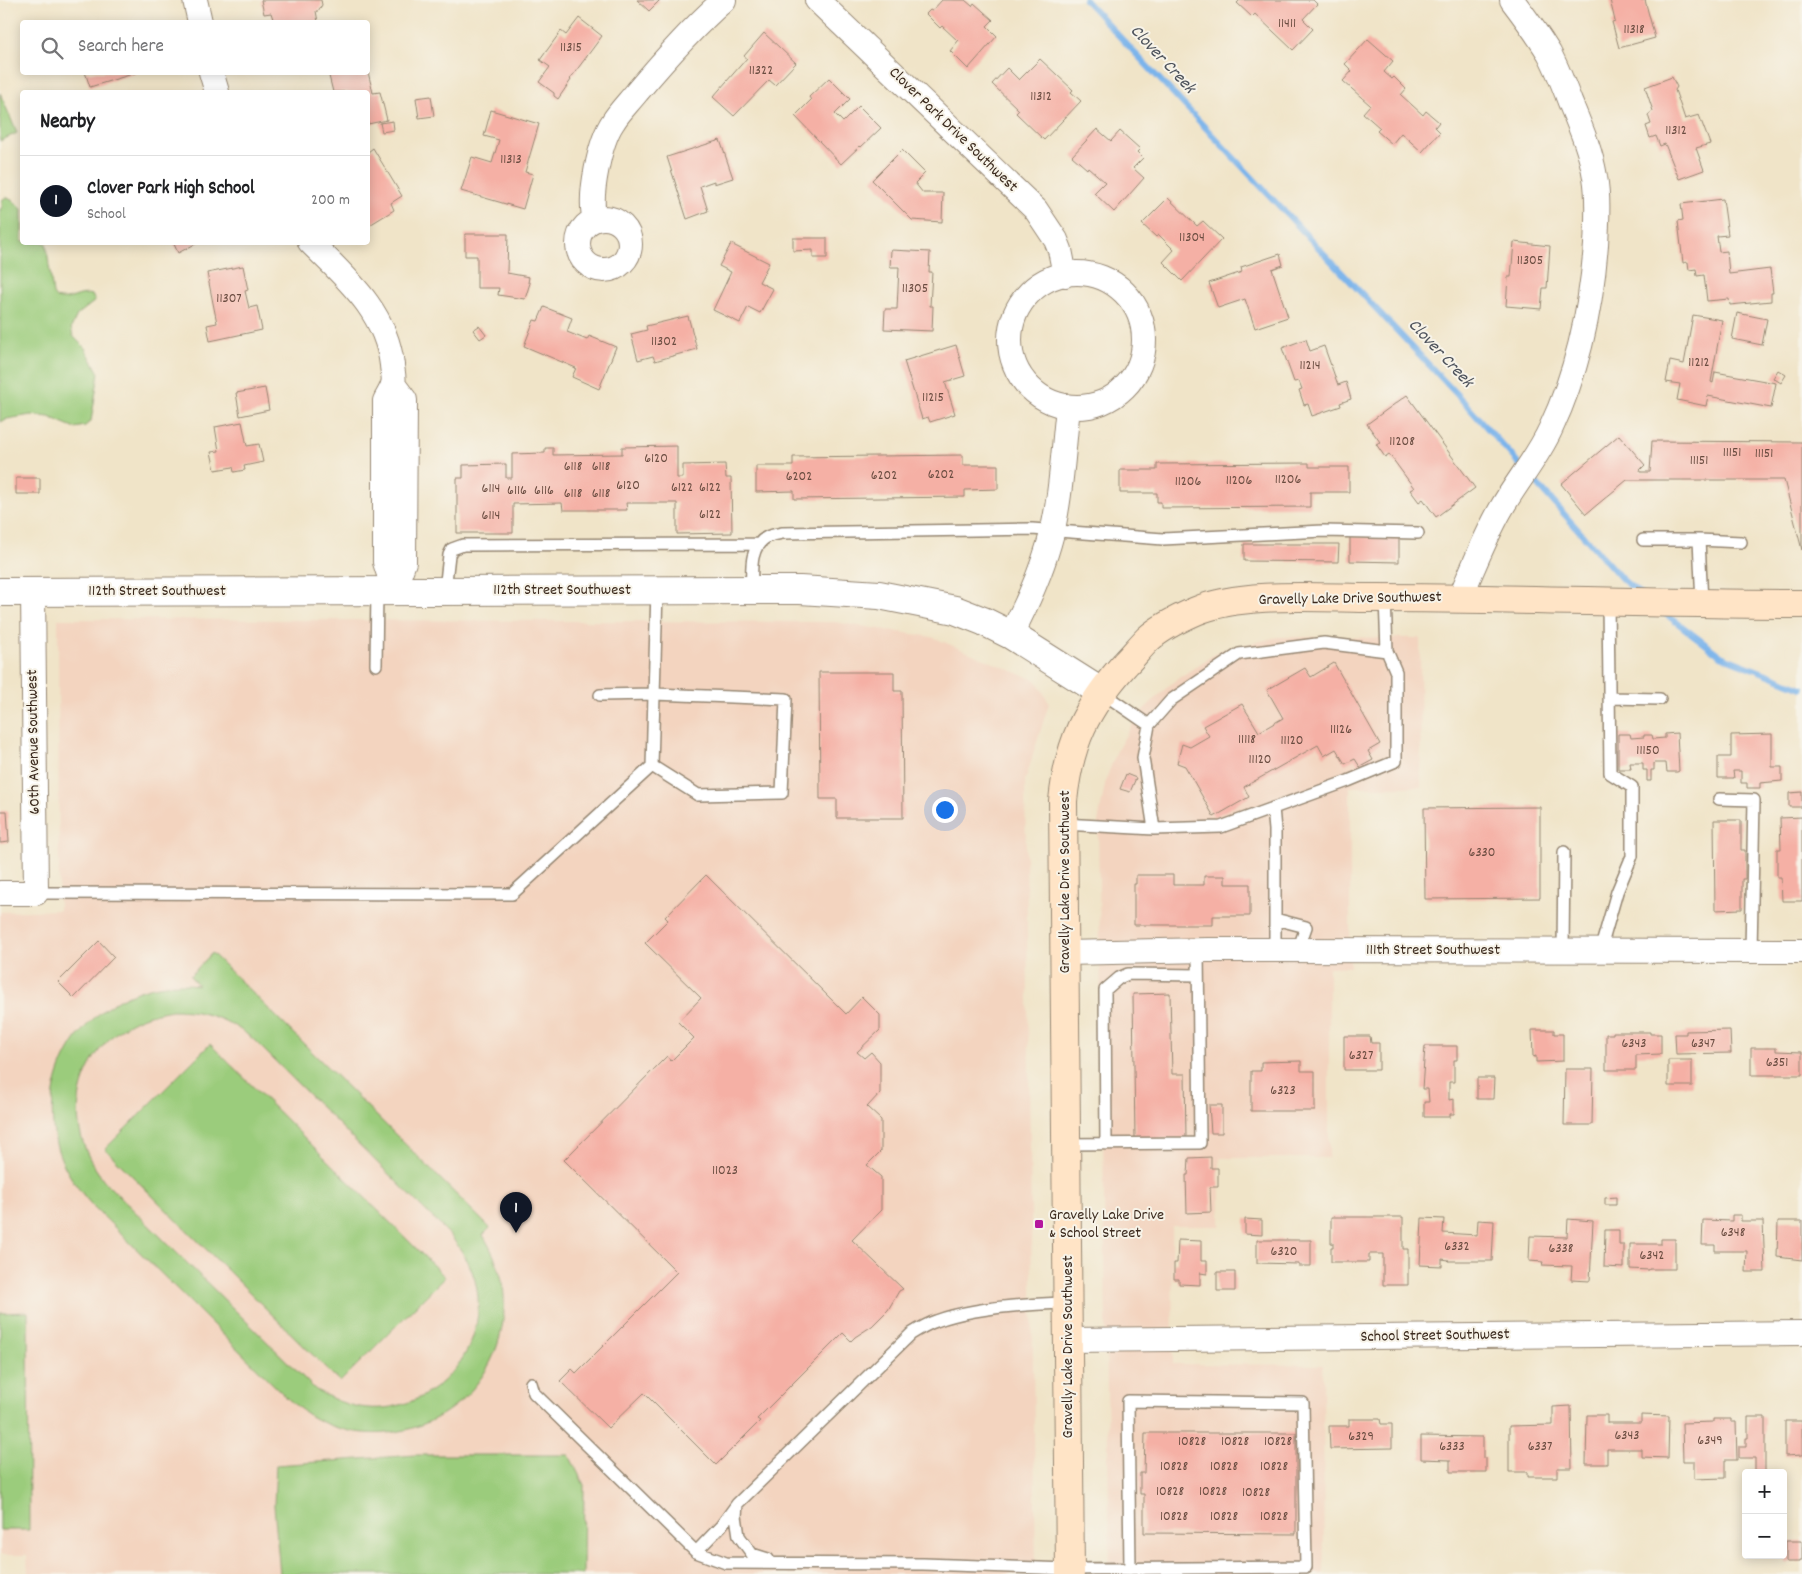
<!DOCTYPE html>
<meta charset="utf-8">
<style>
body{margin:0;font-family:Dekko,sans-serif;background:#f2f2f2;color:#202124}
.controls{position:absolute;right:15px;bottom:15px;display:grid;overflow:hidden;border-radius:5px;box-shadow:0 2px 12px #0003}
.controls button{width:45px;height:45px;display:grid;place-items:center;padding:0;border:0;border-bottom:1px solid #e0e0e0;background:#fff;color:#202124;font:25px sans-serif}
.you{position:absolute;left:944px;top:809px;width:18px;height:18px;margin:-12px;border:4px solid #fff;border-radius:50%;background:#1a73e8;box-shadow:0 0 0 8px #1a73e833}
.badge{display:grid;place-items:center;width:32px;height:32px;border-radius:50%;background:#111827;color:#fff;font-size:16px;font-weight:700}
.pin{position:absolute;translate:-50% -41px;filter:drop-shadow(0 1px 2px #0008)}
.pin::after{content:'';position:absolute;top:26px;width:18px;height:15px;background:inherit;clip-path:polygon(0 0,100% 0,50% 100%)}
.list{margin:0;padding:0;list-style:none}
h2{display:flex;justify-content:space-between;align-items:center;height:65px;margin:0;padding:0 20px;font-size:21px}
h2 small{font-size:16px;font-weight:400;color:#757577}
.list li{display:grid;grid-template-columns:32px 1fr auto;gap:15px;align-items:center;box-sizing:border-box;height:90px;padding:0 20px;border-top:1px solid #e0e0e0}
.list b{display:block;font-size:19px;white-space:nowrap}
.list p{margin:0;font-size:16px;white-space:nowrap;color:#757577}
.list em{font-size:16px;font-style:normal;color:#757577}
.icon{flex:none;width:28px;height:28px;fill:none;stroke:currentColor;stroke-width:2;stroke-linecap:round;stroke-linejoin:round}
.map{position:relative;flex:none;width:1802px;height:1574px;overflow:hidden}
.search{position:absolute;background:#fff;box-shadow:0 2px 12px #0003;left:20px;top:20px;width:350px;height:55px;display:flex;align-items:center;gap:12px;box-sizing:border-box;padding:0 18px;border-radius:5px;color:#757577;font-size:19px}
.panel{position:absolute;background:#fff;box-shadow:0 2px 12px #0003;left:20px;top:90px;width:350px;height:155px;border-radius:5px}
.map>svg:first-child{display:block}
.built{fill:#f3d4bf}
.green{fill:#9bcc7b;stroke:#6b7b4c;fill-rule:evenodd}
.lines{fill:none;stroke-linecap:round;stroke-linejoin:round}
.stream{stroke:#7ab4eb;stroke-width:6}
.building{fill:#f5b0a5}
.service-casing{stroke:#968773;stroke-width:14}
.minor-casing{stroke:#968773;stroke-width:26}
.tertiary-casing{stroke:#968773;stroke-width:30}
.secondary-casing{stroke:#968773;stroke-width:30}
.service{stroke:#fff;stroke-width:11}
.minor{stroke:#fff;stroke-width:24}
.tertiary{stroke:#fff;stroke-width:28}
.secondary{stroke:#ffe4c6;stroke-width:28}
.poi-dot{fill:#b5179e;stroke:#f7f3e8;stroke-width:2}
.labels{text-anchor:middle;dominant-baseline:central;stroke-width:4;stroke-linejoin:round;paint-order:stroke}
.number-label{font-size:14px;fill:#6a4c40}
.street-label{font-size:16px;fill:#3b2a1e;stroke:#f7f3e8}
.poi-label{font-size:16px;fill:#3b2a1e;stroke:#f7f3e8;text-anchor:start}
.water-label{font-size:18px;font-style:italic;fill:#4e535c;stroke:#f7f3e8}
</style>
<div class="map">
<svg width="1802" height="1574" viewBox="0 0 1802 1574">
<rect width="100%" height="100%" fill="#f7f3e8"/>
<filter id="ink" filterUnits="userSpaceOnUse"><feTurbulence type="fractalNoise" baseFrequency=".02" numOctaves="2"/><feDisplacementMap in="SourceGraphic" scale="10" xChannelSelector="R" yChannelSelector="G"/><feConvolveMatrix kernelMatrix="1 2 1 2 8 2 1 2 1" color-interpolation-filters="sRGB"/></filter>
<filter id="wash" filterUnits="userSpaceOnUse"><feTurbulence type="fractalNoise" baseFrequency=".0096" numOctaves="4" result="noise"/><feDisplacementMap in="SourceGraphic" scale="20" xChannelSelector="R" yChannelSelector="G"/><feGaussianBlur stdDeviation="1.12" result="paint"/><feColorMatrix in="noise" values="0 0 0 0 0 0 0 0 0 0 0 0 0 0 0 0 0 1.4 0 .05"/><feComposite in="paint" operator="in"/></filter>
<g filter="url(#wash)">
<rect width="100%" height="100%" fill="#f0e4c8"/>
<!-- built -->
<path class="built" d="M58,619l776,3 98,15 105,44 12,22 -24,78 11,793h-1008l-1,-19h-27v-643l59,-2z
M1278,637l142,1 1,149h-71v180h-21v191h-109v68h-48l1,138 150,1 1,209h-214l-12,-751 8,-44 12,-31 21,-34 34,-32 46,-31z"/>
<!-- green -->
<path class="green" d="M0,93l17,40 -17,8z
M6,197l9,5 7,7v33l24,1 7,51 3,4c14,5 23,-7 36,-3l3,6 -18,14 -6,13 2,8 12,12 14,25 -8,48 -6,5 -10,2 -26,-11 -18,-2 -24,4 -7,3v-213l2,-1v-8z
M212,953l278,275 -7,7c11,19 20,39 21,61 5,97 -92,166 -182,126 -14,-6 -26,-16 -37,-26l-195,-193c-15,-18 -28,-36 -34,-59 -21,-88 51,-170 142,-159l-8,-9zM172,1010c32,0 57,9 82,30l194,193c16,19 28,39 30,64 5,69 -63,128 -131,107 -11,-3 -21,-9 -31,-14l-208,-205c-12,-14 -21,-28 -26,-46 -14,-47 12,-101 57,-120 11,-5 22,-7 33,-9z
M210,1044l235,233 -105,105 -235,-233z
M28,1312l1,218h-29v-217z
M415,1455h154l15,30 -1,89h-303l-6,-69 2,-40z"/>
<g class="lines">
<!-- stream -->
<path class="stream" d="M1085,0l378,401 160,179 16,13
M1662,611l59,45 81,32"/>
</g>
<g id="blocks">
<!-- building -->
<path class="building" d="M261,0h60l1,5 -4,6h-2l2,11h-44l-3,-9 -7,1z
M637,0h23l-11,11z
M942,0h23l7,6 2,-3 19,17 -6,6 10,10 -29,33 -18,-18 8,-10 -16,-15 -2,2 -14,-14 4,-4 2,1z
M1240,0h73l4,4 -14,15 10,10 -20,21 -38,-36 -3,3 -15,-14z
M1610,0h35l10,38 -36,10 -7,-26 3,-1z
M579,18l23,18 -32,43 1,1 -13,19 -4,-3v-3l-15,-11 11,-15 -10,-7 21,-29 5,4z
M764,33l32,30 -21,22 -6,-5 -35,36 -21,-19 34,-39 -3,-2z
M1368,39l25,22 -9,11 8,7 2,-2 12,12 -5,6 22,20 3,-4 13,11 -4,5 5,5 -18,20 -21,-19 -9,11 -15,-13 3,-3 -17,-15 7,-8 -27,-24 9,-10 -7,-7z
M1040,59l33,31 -2,2 10,9 -37,39 -28,-27 3,-3 -27,-26 15,-16 12,12z
M85,72h51v1l-46,14z
M328,72h40l5,21 7,-1 7,28 -19,4v-32h-35z
M1672,77l5,10 -2,3 10,29 14,-4 11,29 -14,4 8,22 -25,9 -14,-35 -5,2 -4,-10 -6,2 -4,-12 5,-2 -3,-9 5,-4 -8,-24z
M829,78l21,21 -15,15 8,8 16,-16 22,22 -20,19 -1,-1 -19,18 -46,-48 16,-16 -2,-3z
M431,96l3,20 -15,2 -3,-20z
M491,110l48,14 -14,48 8,2 -10,35 -62,-18 11,-34 20,6 7,-23 -15,-4z
M393,121l1,9 -12,2 -2,-9z
M1097,129l14,12 9,-10 20,18 -3,3 6,6 -10,10 11,10 -30,34 -20,-19 11,-11 -17,-15 -1,2 -15,-13z
M720,140l13,38 -19,6v-3l-14,5 8,25 -21,8 -20,-62z
M373,148l29,48 -11,7 3,7 -26,16v-74z
M902,150l23,23 -10,10 8,10h20l-1,29 -30,-2 -40,-40z
M1168,198l29,28 6,-5 19,18 -40,42 -19,-19 11,-12 -15,-15 -3,2 -14,-13z
M1723,199l5,36 -11,1 2,16 8,-1 2,23 41,-5 3,24h-2v8l-41,4 -1,-6 -22,2 -3,-26 -7,1 -1,-7 -7,1 -1,-8 -5,1 -5,-42 5,-1 -2,-16z
M465,234h43l-1,39 22,4 -1,6h2l-5,16 -27,-4 1,-7h-22v-32h-12z
M793,238h34v20h-14v-8l-20,1z
M173,242h26l-21,11z
M1514,242l36,4 -3,42h-4l-2,21 -35,-3 2,-29h3z
M731,244l38,19 -10,19 14,7 -13,24 -12,-6 -8,16 -27,-13 18,-38 -12,-6z
M891,250l39,2 -1,20h3l-2,34h3l-1,25 -48,-2 1,-20h12l2,-42h-9z
M1280,254l3,11 -11,4 16,48 -33,11 -10,-29 -27,9 -9,-25 33,-11 -1,-5z
M243,266l5,24 -3,1 4,17 8,-2 5,24 -52,11 -3,-16 10,-2 -10,-50z
M544,307l28,11 -5,14 20,8 2,-4 27,11 -17,42 -27,-12 4,-9 -52,-22 10,-26 4,1z
M1737,313l30,6 -5,26 -30,-6z
M1693,315l29,5 -11,62 2,1 2,-11 61,11 -5,25 -63,-12 -2,10 -29,-6 3,-16 -14,-2 4,-21 14,3z
M688,316l9,33 -42,12 -2,-5 -15,4 -7,-26 16,-4 -1,-4z
M479,326l7,9 -6,4 -7,-9z
M1306,339l4,12 14,-5 14,39 8,-3 5,17 -11,4 1,3 -29,10 -4,-12 -4,1 -5,-15 3,-1 -3,-8 -5,1 -12,-34z
M956,345l9,31 -20,6 10,32 -25,8 -2,-5 -6,2 -18,-58z
M1778,370l8,5 -5,8 -8,-5z
M265,388l4,22 -29,6 -4,-23z
M1407,395l68,93 -39,29 -13,-18 -4,3 -9,-12 4,-2 -25,-34 -4,3 -9,-13 4,-2 -13,-18z
M242,422l5,24 12,-2 4,18 -19,4 1,4 -11,2 -1,-5 -18,3 -4,-18 8,-1 -4,-24z
M1619,435l26,30 -5,5 1,2h9l2,-31 150,1v108l-18,-70h-157l-41,34 -25,-30z
M677,446v32h6v-13l42,-1 1,14h5l1,55 -55,1v-31h-51l1,7h-64l-1,-7 -49,1v29h-56v-55h6v-13l43,-1v14h6v-24l33,-1v-5h8v7l69,-1v-7z
M963,455v10h35v24l-33,1v7l-171,2v-8l-38,1v-26h37v-9z
M1309,463v4h40v25h-39v15l-149,1v-6h-4v-9h-37v-23h37v-6z
M16,478h24v16h-24z
M1350,537h49v25l-49,-1z
M1244,544h95l-1,18 -94,-1z
M1334,663l46,81 -12,7 5,9 -13,7 -5,-8 -10,5 -9,-15 -12,7 -6,-11 -74,42 5,10 -35,20 -29,-51 -8,-3 5,-19 8,3 19,-11 -6,-10 39,-22 17,28 24,-14 -16,-28 38,-22 6,9z
M819,672h75v19h8l1,127h-66v-19h-17z
M1677,733l2,38 -2,1h-10l-1,-9h-12v7h-3v11h-4v-11h-4v-7h-13l1,6h-13v-35h12l1,4 13,-1v-2h8l1,4 12,-1v-4z
M1772,734v33h10v14l-22,2v5h-13v-5h-6v-12h-8l1,7h-16v-21h13v-22z
M1126,774l10,4 -6,14 -10,-3z
M1802,792v15h-13v-14z
M1540,807v91l-115,1 -1,-91z
M0,811h7l2,31 -9,1z
M1802,817v84h-20l-1,-24h-4v-28h4l-1,-31z
M1714,820h27v30h4v29h-3v30l-27,1z
M706,875l140,139 16,-17 18,18v15l-23,22 7,6 7,-6 9,10v31l-13,14 14,13v31l-14,14 14,12v33l-29,30 51,49 -4,2 -11,19 -16,16 -17,11 -4,4 -8,-8 -86,86 3,2 -44,44 -72,-72 -36,35 -48,-47 12,-12 4,4 101,-101 -113,-112 103,-104 4,5 23,-23 -16,-16 23,-24 -56,-55 23,-23 -3,-3z
M1136,875h37v10h31v-9h21v8h25v32h-37v9h-79v-41h2z
M99,941l15,16 -40,41 -16,-16z
M1170,993l2,81h13l1,64 -51,1 -2,-145z
M1532,1030h22v4h9v27l-27,1v-6l-3,1z
M1730,1030l1,23 -55,1 -1,-20h11v-3z
M1613,1032h37v2h11v20l-25,1v15h-30v-36h7z
M1344,1036h26l1,7h8v27h-35z
M1425,1046h32v14h-3v22h-5v18l5,-1v15h-4v3h-26v-15h5l-1,-13h-6z
M1751,1048h25v3l26,1v23h-51z
M1668,1060h24v26h-24z
M1301,1061v10h14v40h-64v-40h10v-9z
M1565,1069h28l-1,56h-28z
M1477,1078h17l-1,21h-16z
M1209,1105h13v28h-11z
M1211,1157v11h7v19h-8l1,25 -24,1 -1,-38h2l1,-17z
M1616,1197v8h-11v-7z
M1732,1215h9v6h22l2,51h-19l1,-21h-32v-6h-13l1,-25 29,1z
M1331,1217h72v32h5v36h-25v-31h-14v8h-38v-15h2v-4h-2z
M1422,1218l22,1 -1,14 34,2 1,-15 16,1 -2,40h-44l1,-1 -7,-1v7l-22,-1z
M1245,1219l17,1v15l-17,-1z
M1568,1219l25,2 -3,60 -19,-1 1,-14 -30,-1 1,-3 -14,-1 1,-25 37,1z
M1778,1221h24v39l-25,-3z
M1605,1230h14v15h5v23l-20,-1z
M1661,1239h14v30h-26v1l-19,-1v-25h31z
M1178,1240l23,1v20h6v13l-7,-1v12l-21,-1v-5h-5v-16h3z
M1257,1240h54v26h-12v-2l-42,-1z
M1217,1272h18v19h-18z
M1571,1406l1,62h-15v9h-29v-5h-19v-46l44,-1v-18z
M1587,1415h20v8h34v-8l28,1 -1,42 -26,-1v-8h-35v15h-21z
M1748,1417h17v56h-10v-15h-16v-12h7v-8h2z
M1349,1419h31l1,5h11v24l-62,1 -1,-23h20z
M1713,1419h18v3h5l1,38h-12v18l-31,1v-18h-11l-1,-38 31,-1z
M1785,1421h17v34l-17,1z
M1145,1433h151v101l-152,-1v-39h-4v-21h4z
M1421,1436l62,1v21h3v14h-36v-12l-29,-1z
M1786,1541h16v20h-2v1h-14z"/>
</g>
</g>
<g filter="url(#ink)">
<use href="#blocks" fill-opacity="0" stroke="#968773" stroke-width="1"/>
<g class="lines">
<defs>
<path id="service" d="M1643,540h56
M445,590l4,-35 3,-6 11,-4 297,-1
M752,590c0,-17 -4,-43 15,-53 4,-2 11,-3 15,-4l250,-4 131,10 160,-8 95,2
M1702,603l-3,-63 42,2
M376,665l1,-75
M1101,692l48,33
M600,695l54,-1 132,5 -4,94 -84,2 -46,-29
M1609,698l51,1
M1719,799l35,1 -3,151
M1273,808l2,22v120
M1063,824l91,5 67,-2 127,-46 48,-20v-89l-9,-21 -2,-53
M1154,829l-11,-71 6,-33 22,-25 68,-46 85,-11 63,8
M36,893l476,1 140,-128 5,-176
M1275,919l31,8 -8,23
M1563,950l1,-98
M1600,951l17,-59 15,-36v-69l-22,-14 -2,-171
M1066,1144l134,-1 -2,-193
M1106,1144l-1,-154 14,-12 9,-4 70,1
M531,1383l3,10 162,159 30,11 197,1 146,5 237,-2 -3,-164 -175,-2 2,168
M737,1504l-1,12 3,20 13,18 16,5
M696,1552l25,-26 16,-22 174,-170c8,-5 16,-10 25,-13 39,-14 90,-17 131,-18"/>
<path id="minor" d="M195,0l5,22
M817,0l219,210 20,30 4,10 5,25
M211,72l6,20
M578 244a26 26 0 1 1 52 0a26 26 0 1 1-52 0Z
M595,219c-7,-22 5,-78 18,-97 6,-10 16,-20 24,-30 27,-32 55,-64 87,-92
M310,242c36,36 76,69 82,123 0,5 3,13 1,19 -1,6 -6,12 -8,17v161l9,28
M1010 340a67 67 0 1 1 134 0a67 67 0 1 1-134 0Z
M393,384l12,16 -1,162 -10,28
M1460,598c13,-30 25,-61 41,-89 16,-28 37,-52 50,-81 27,-57 40,-120 45,-183 1,-22 3,-46 -1,-68 -4,-26 -15,-51 -25,-75 -6,-16 -13,-34 -21,-49 -11,-18 -24,-36 -37,-53
M1011,635c15,-29 29,-60 38,-91 12,-40 14,-94 19,-136
M0,893h36l-3,-302
M1064,953l144,-3 594,1
M1067,1340l735,-7"/>
<path id="tertiary" d="M0,592l800,-2 79,5 76,15 28,11 28,14 90,57"/>
<path id="secondary" d="M1070,1574l-7,-773c6,-59 23,-93 62,-137 8,-8 15,-17 23,-25 13,-12 32,-21 48,-28 47,-20 127,-13 178,-13 143,0 285,6 428,6"/>
</defs>
<!-- service casing -->
<use href="#service" class="service-casing"/>
<!-- minor casing -->
<use href="#minor" class="minor-casing"/>
<!-- tertiary casing -->
<use href="#tertiary" class="tertiary-casing"/>
<!-- secondary casing -->
<use href="#secondary" class="secondary-casing"/>
<!-- service -->
<use href="#service" class="service"/>
<!-- minor -->
<use href="#minor" class="minor"/>
<!-- tertiary -->
<use href="#tertiary" class="tertiary"/>
<!-- secondary -->
<use href="#secondary" class="secondary"/>
</g>
</g>
<!-- markers -->
<rect class="poi-dot" x="1034" y="1219" width="10" height="10" rx="2.5"/>
<g class="labels">
<!-- number labels -->
<g class="number-label">
<text x="1287" y="24">11411</text>
<text x="1634" y="30">11318</text>
<text x="571" y="48">11315</text>
<text x="761" y="71">11322</text>
<text x="1041" y="97">11312</text>
<text x="1676" y="131">11312</text>
<text x="511" y="160">11313</text>
<text x="1192" y="238">11304</text>
<text x="1530" y="261">11305</text>
<text x="915" y="289">11305</text>
<text x="229" y="299">11307</text>
<text x="664" y="342">11302</text>
<text x="1699" y="363">11212</text>
<text x="1310" y="366">11214</text>
<text x="933" y="398">11215</text>
<text x="1402" y="442">11208</text>
<text x="1732" y="453">11151</text>
<text x="1764" y="454">11151</text>
<text x="656" y="459">6120</text>
<text x="1699" y="461">11151</text>
<text x="573" y="467">6118</text>
<text x="601" y="467">6118</text>
<text x="941" y="475">6202</text>
<text x="884" y="476">6202</text>
<text x="799" y="477">6202</text>
<text x="1288" y="480">11206</text>
<text x="1239" y="481">11206</text>
<text x="1188" y="482">11206</text>
<text x="628" y="486">6120</text>
<text x="682" y="488">6122</text>
<text x="710" y="488">6122</text>
<text x="491" y="489">6114</text>
<text x="517" y="491">6116</text>
<text x="544" y="491">6116</text>
<text x="573" y="494">6118</text>
<text x="601" y="494">6118</text>
<text x="710" y="515">6122</text>
<text x="491" y="516">6114</text>
<text x="1341" y="730">11126</text>
<text x="1247" y="740">11118</text>
<text x="1292" y="741">11120</text>
<text x="1648" y="751">11150</text>
<text x="1260" y="760">11120</text>
<text x="1482" y="853">6330</text>
<text x="1634" y="1044">6343</text>
<text x="1703" y="1044">6347</text>
<text x="1361" y="1056">6327</text>
<text x="1777" y="1063">6351</text>
<text x="1283" y="1091">6323</text>
<text x="725" y="1171">11023</text>
<text x="1733" y="1233">6348</text>
<text x="1457" y="1247">6332</text>
<text x="1561" y="1249">6338</text>
<text x="1284" y="1252">6320</text>
<text x="1652" y="1256">6342</text>
<text x="1627" y="1436">6343</text>
<text x="1361" y="1437">6329</text>
<text x="1710" y="1441">6349</text>
<text x="1192" y="1442">10828</text>
<text x="1235" y="1442">10828</text>
<text x="1278" y="1442">10828</text>
<text x="1452" y="1447">6333</text>
<text x="1540" y="1447">6337</text>
<text x="1174" y="1467">10828</text>
<text x="1224" y="1467">10828</text>
<text x="1274" y="1467">10828</text>
<text x="1170" y="1492">10828</text>
<text x="1213" y="1492">10828</text>
<text x="1256" y="1493">10828</text>
<text x="1174" y="1517">10828</text>
<text x="1224" y="1517">10828</text>
<text x="1274" y="1517">10828</text>
</g>
<!-- street labels -->
<g class="street-label">
<text transform="translate(953 130) rotate(44)">Clover Park Drive Southwest</text>
<text x="562" y="590">112th Street Southwest</text>
<text x="157" y="591">112th Street Southwest</text>
<text transform="translate(1350 599) rotate(-1)">Gravelly Lake Drive Southwest</text>
<text transform="translate(34 742) rotate(-91)">60th Avenue Southwest</text>
<text transform="translate(1065 882) rotate(-90)">Gravelly Lake Drive Southwest</text>
<text x="1433" y="950">111th Street Southwest</text>
<text transform="translate(1435 1336) rotate(-1)">School Street Southwest</text>
<text transform="translate(1068 1347) rotate(-90)">Gravelly Lake Drive Southwest</text>
</g>
<!-- poi labels -->
<g class="poi-label">
<text x="1049" y="1215">Gravelly Lake Drive<tspan x="1049" dy="18">&amp; School Street</tspan></text>
</g>
<!-- water labels -->
<g class="water-label">
<text transform="translate(1162 60) rotate(47)">Clover Creek</text>
<text transform="translate(1440 354) rotate(47)">Clover Creek</text>
</g>
</g>
</svg>
<div class="controls">
<button>+</button>
<button>−</button>
</div>
<div class="you"></div>
<div class="pin badge" style="left:516px;top:1233px">1</div>
<div class="search"><svg class="icon" aria-label="search" viewBox="0 0 24 24"><circle cx="10" cy="10" r="6"/><path d="M15 15l6 6"/></svg>Search here</div>
<section class="panel">
<h2>Nearby<small></small></h2>
<ul class="list">
<li><span class="badge">1</span><div><b>Clover Park High School</b><p>School</p></div><em>200 m</em></li>
</ul>
</section>
</div>
